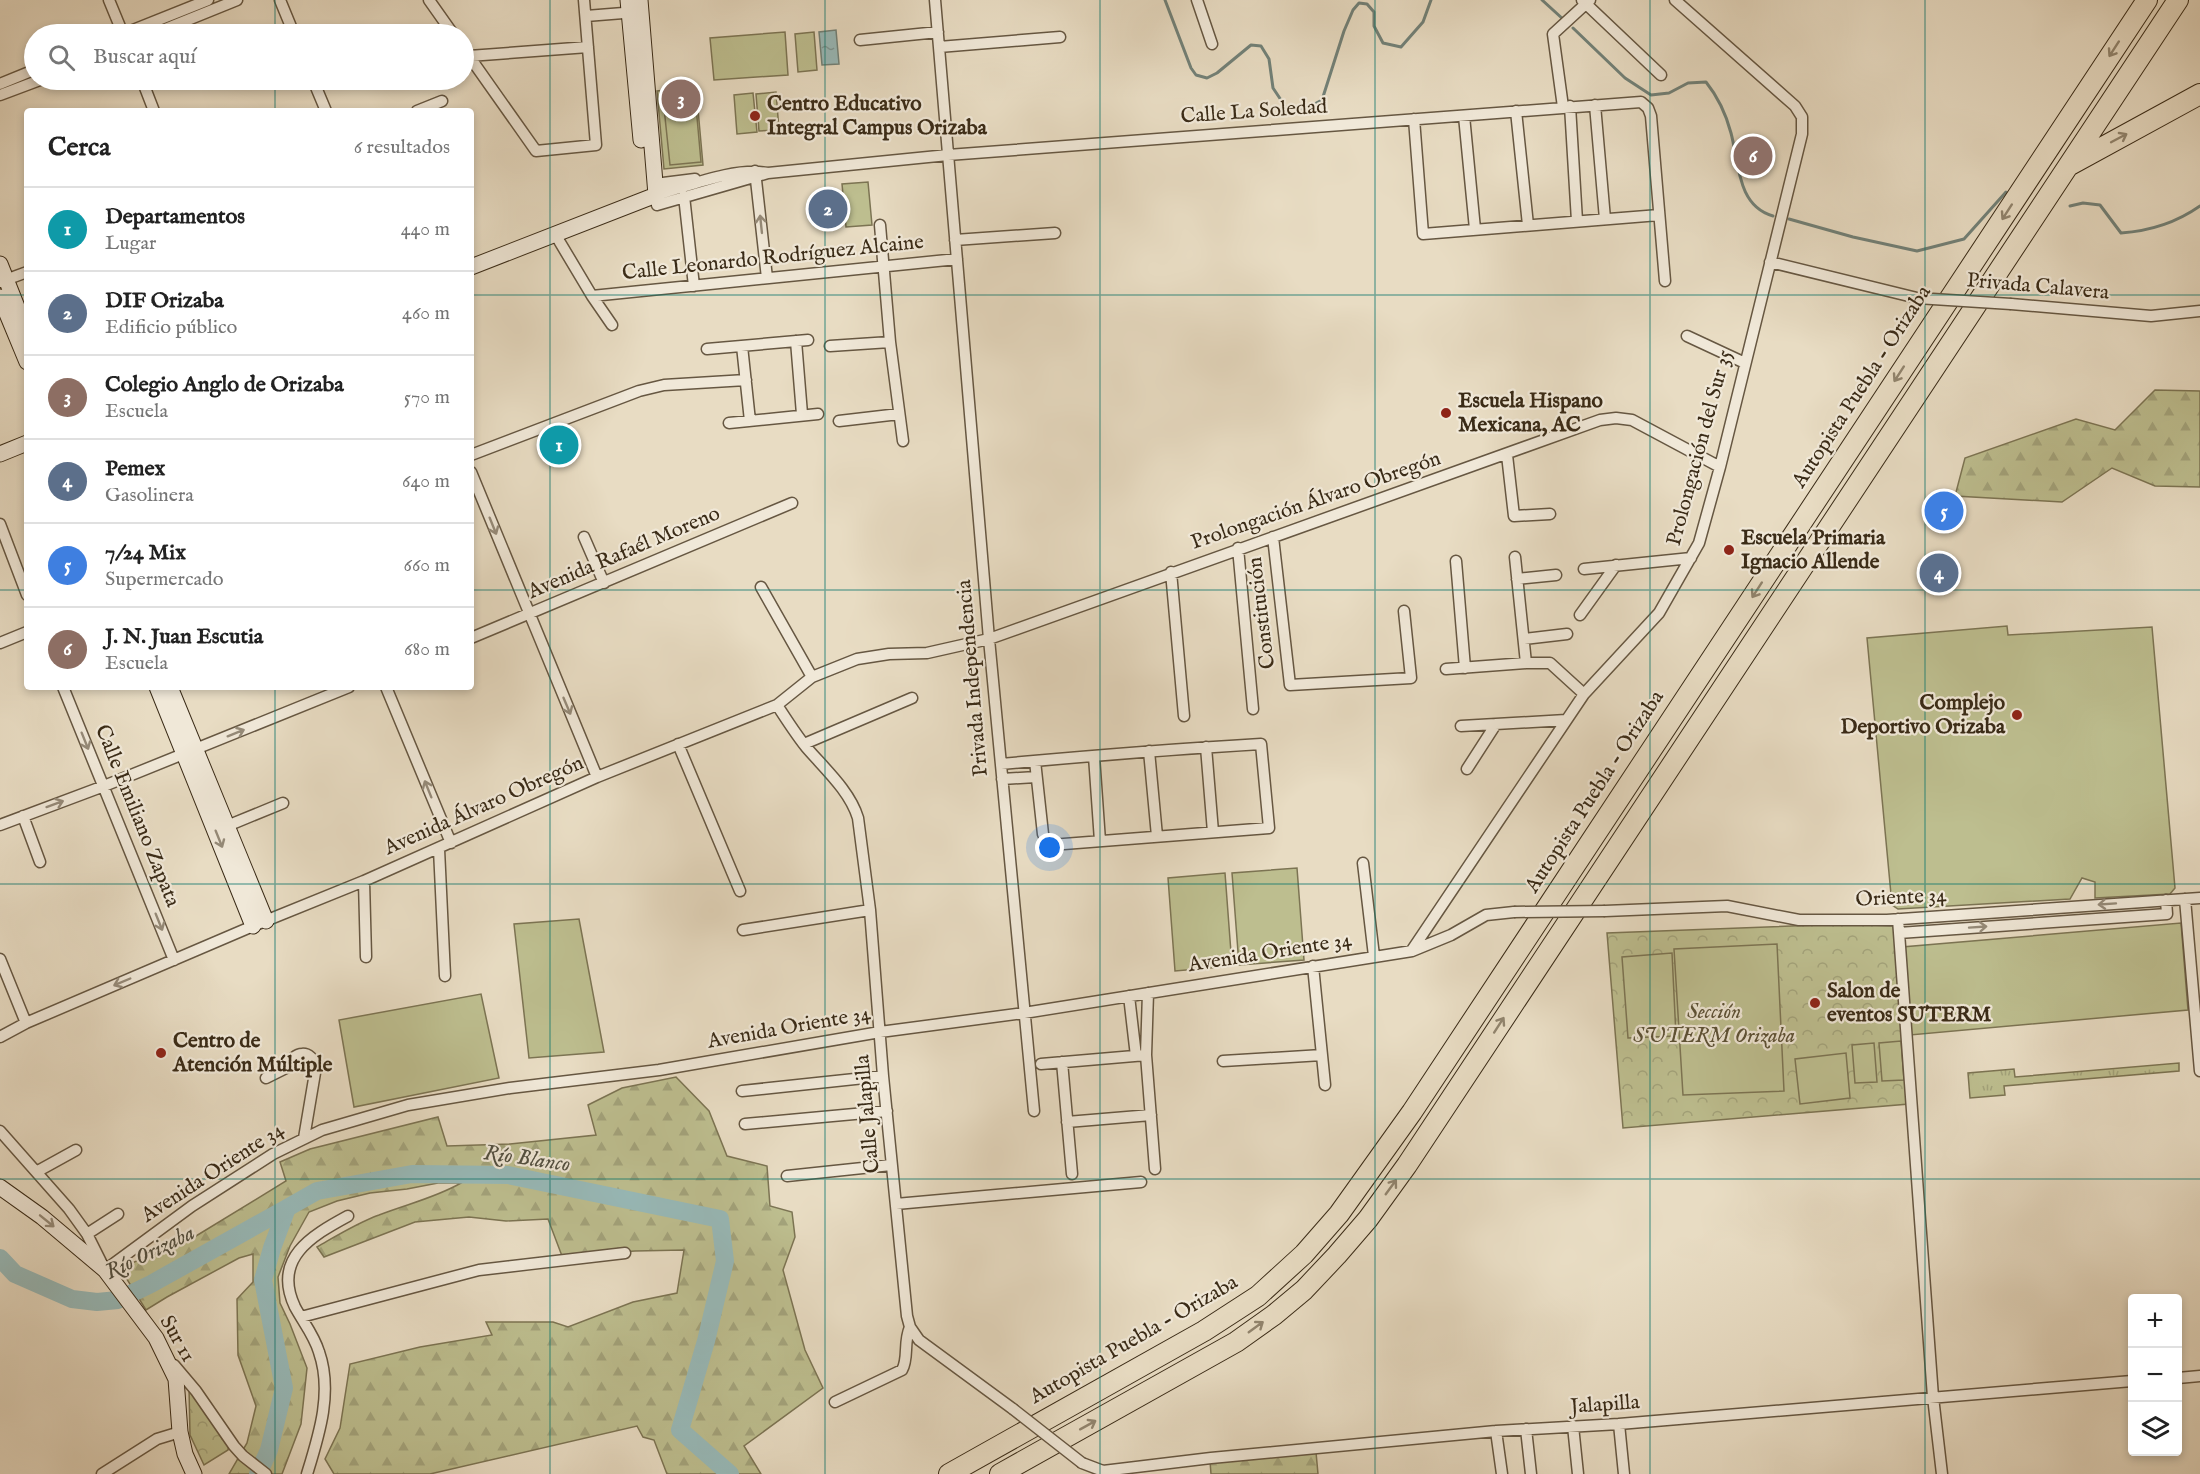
<!DOCTYPE html>
<html lang="es">
<meta charset="utf-8">
<style>
body{margin:0;font-family:"IM FELL English",serif;background:#f2f2f2;color:#222}
.controls{position:absolute;right:18px;bottom:18px;display:grid;overflow:hidden;border-radius:6px;box-shadow:0 3px 9px #0003}
.controls button{width:54px;height:54px;display:grid;place-items:center;padding:0;border:0;border-bottom:2px solid #e0e0e0;background:#fff;color:#222;font:30px sans-serif}
.you{position:absolute;left:1050px;top:848px;width:21px;height:21px;margin:-15px;border:4px solid #fff;border-radius:50%;background:#1a73e8;box-shadow:0 0 0 9px #1a73e833}
.badge{display:grid;place-items:center;width:39px;height:39px;border-radius:50%;background:#d93025;color:#fff;font-size:20px;font-weight:700}
.pin{position:absolute;translate:-50% -50%;border:3px solid #fff;box-shadow:0 2px 6px #0006}
.list{margin:0;padding:0;list-style:none}
h2{display:flex;justify-content:space-between;align-items:center;height:78px;margin:0;padding:0 24px;font-size:26px}
h2 small{font-size:20px;font-weight:400;color:#767676}
.list li{display:grid;grid-template-columns:39px 1fr auto;gap:18px;align-items:center;box-sizing:border-box;height:84px;padding:0 24px;border-top:2px solid #e0e0e0}
.list b{display:block;font-size:22px;white-space:nowrap}
.list p{margin:0;font-size:20px;white-space:nowrap;color:#767676}
.list em{font-size:20px;font-style:normal;color:#767676}
.icon{flex:none;width:33px;height:33px;fill:none;stroke:currentColor;stroke-width:2;stroke-linecap:round;stroke-linejoin:round}
.map{position:relative;flex:none;width:2200px;height:1474px;overflow:hidden}
.search{position:absolute;background:#fff;box-shadow:0 3px 9px #0003;left:24px;top:24px;width:450px;height:66px;display:flex;align-items:center;gap:15px;box-sizing:border-box;padding:0 21px;border-radius:33px;color:#767676;font-size:22px}
.panel{position:absolute;background:#fff;box-shadow:0 3px 9px #0003;left:24px;top:108px;width:450px;height:582px;border-radius:6px}
.map>svg:first-child{display:block}
.grass{fill:url(#grass-tufts);stroke:#7c7453;stroke-width:1.5}
.forest{fill:url(#forest-firs);stroke:#7c7453;stroke-width:1.5}
.park{fill:url(#park-crowns);stroke:#7c7453;stroke-width:1.5}
.pitch{fill:#bdbe8f;stroke:#7c7453;stroke-width:1.5}
.water{fill:url(#water-ripples);stroke:#728178;stroke-width:1.5}
.lines{fill:none;stroke-linecap:round;stroke-linejoin:round}
.stream{stroke:#728178;stroke-width:3}
.river{stroke:#98bab9;stroke-width:18}
.street-casing{stroke:#665742;stroke-width:13}
.secondary-casing{stroke:#3a2b17;stroke-width:17}
.highway-casing{stroke:#3a2b17;stroke-width:22}
.street{stroke:#f0e8d8;stroke-width:10}
.secondary{stroke:#f0e8d8;stroke-width:15}
.highway{stroke:#e8dcc3;stroke-width:20}
.street-bridge-casing{stroke:#665742;stroke-width:13;stroke-linecap:butt}
.street-bridge{stroke:#f0e8d8;stroke-width:10}
.oneway{stroke:#91846d}
.oneway2{stroke:#958a78}
.grid{fill:none;stroke:#0f766e;stroke-width:1.5;stroke-opacity:0.55}
.poi-dot{fill:#8f2418;stroke:#f0e8d8;stroke-width:2}
.labels{text-anchor:middle;dominant-baseline:central;stroke-width:4.5;stroke-linejoin:round;paint-order:stroke}
.poi-label{font-size:21px;font-weight:bold;fill:#3a2b17;stroke:#f0e8d8;text-anchor:start}
.street-label{font-size:21px;fill:#3a2b17;stroke:#f0e8d8}
.park-label{font-size:21px;font-style:italic;fill:#5b5035;stroke:#f0e8d8}
.water-label{font-size:22px;font-style:italic;fill:#524f40;stroke:#f0e8d8}
</style>
<div class="map">
<svg width="2200" height="1474" viewBox="0 0 2200 1474">
<defs>
<pattern id="grass-tufts" width="24" height="20" patternUnits="userSpaceOnUse" patternTransform="scale(1.5)"><rect width="24" height="20" fill="#bdbe8f"/><path d="M3 7l-1-3M5 7V3M7 7l1-3M15 17l-1-3M17 17v-4M19 17l1-3" fill="none" stroke="#a3a37b"/></pattern>
<pattern id="forest-firs" width="22" height="20" patternUnits="userSpaceOnUse" patternTransform="scale(1.5)"><rect width="22" height="20" fill="#bdbe8f"/><path d="M5 1l3.5 6h-7zM16 11l3.5 6h-7z" fill="#a3a37b"/></pattern>
<pattern id="park-crowns" width="20" height="18" patternUnits="userSpaceOnUse" patternTransform="scale(1.5)"><rect width="20" height="18" fill="#bdbe8f"/><path d="M2 6a3 3 0 1 1 6 0M12 15a3 3 0 1 1 6 0" fill="none" stroke="#a3a37b"/></pattern>
<pattern id="water-ripples" width="26" height="14" patternUnits="userSpaceOnUse" patternTransform="scale(1.5)"><rect width="26" height="14" fill="#98bab9"/><path d="M2 4q2-2 4 0t4 0M15 11q2-2 4 0t4 0" fill="none" stroke="#7d9795"/></pattern>
</defs>
<rect width="100%" height="100%" fill="#e8dcc3"/>
<filter id="stains"><feTurbulence type="fractalNoise" baseFrequency=".00333" numOctaves="4"/><feColorMatrix values="0 0 0 0 .2 0 0 0 0 .09 0 0 0 0 .02 0 0 0 .5 -.17"/></filter>
<radialGradient id="worn" r=".72"><stop offset=".6" stop-color="#630" stop-opacity="0"/><stop offset="1" stop-color="#630" stop-opacity=".3"/></radialGradient>
<!-- grass -->
<path class="grass" d="M696,87l7,78 -39,4 -7,-78z
M2179,1063v8l-175,15 1,9 -35,3 -2,-25 46,-4 1,8z"/>
<!-- forest -->
<path class="forest" d="M2155,390l45,1v96l-45,-1 -43,-18 -50,34 -107,-6 10,-38 111,-39 39,11z
M676,1077l33,34 18,45 40,10 3,40 22,6 3,25 -12,33 22,80 18,38 -79,58 17,28h-94l-13,-34 -11,-3 -6,-11 -207,48h-96l-9,-15 15,-31 10,-64 70,-17 72,-12 -6,-13h67l15,5 65,-25 44,-9 7,-43 -49,1 -73,5 -14,-37 -42,2 -37,-4 -54,5 -91,35 -7,-10c21,-12 40,-24 62,-32 28,-11 56,-17 82,-32h-23l-31,6 -37,4 -33,8 -28,11 -19,34 -12,31 2,26 10,21 17,44 -6,56 -19,50h-53l18,-31 9,-37 -18,-51 -1,-56 16,-17v-28l-14,4 -72,39 -21,13 -26,-42 76,-32 90,-55 -6,-19 30,-13 128,-32 9,29 63,-2 86,-9 -8,-30 34,-17z
M1316,1452l2,22h-107l-1,-13z"/>
<!-- park -->
<path class="park" d="M1845,924l49,2 15,178 -286,24 -16,-195z
M189,1387l40,55 -1,8 -24,15 -14,-30z"/>
<!-- pitch -->
<path class="pitch" d="M785,32l3,43 -74,5 -4,-42z
M814,32l3,38 -19,2 -3,-38z
M776,92l3,38 -20,1 -3,-37z
M753,93l4,39 -20,2 -3,-39z
M695,95l6,67 -31,3 -7,-67z
M868,182l4,43 -26,2 -4,-43z
M2007,626l1,9 144,-8 23,261 -5,6 -75,4v-16l-13,-4 -12,21 -172,10 -6,-4 -25,-267z
M1297,868l7,92 -65,5 -7,-92z
M1225,873l7,93 -57,5 -7,-93z
M579,919l25,133 -75,6 -15,-134z
M2181,923l7,87 -278,25 -8,-88z
M1777,944l7,147 -101,4 -9,-146z
M1672,953l4,83 -48,2 -6,-81z
M481,994l18,84 -145,29 -15,-87z
M1901,1041l3,39 -22,1 -3,-38z
M1874,1043l3,39 -22,1 -3,-38z
M1846,1053l4,45 -50,6 -5,-45z"/>
<!-- water -->
<path class="water" d="M836,30l3,34 -17,1 -3,-33z"/>
<g class="lines">
<!-- stream -->
<path class="stream" d="M1165,0l26,68 5,7 11,3 10,-5 34,-28 10,1 8,13 4,29 14,21 16,1 19,-10 22,-69 9,-21 6,-7 8,1 7,8v14l9,17 18,4 22,-25 8,-22
M1542,0l22,20
M1573,28l52,50 26,17 18,-2 19,-10 18,-1c12,15 20,32 25,51 8,30 6,73 42,83
M2070,206l13,-3 17,2 21,28c30,-2 55,-10 79,-27
M1789,219l64,18 64,14 47,-12 42,-47"/>
<!-- river -->
<path class="river" d="M0,1258l15,16 57,25 25,3 21,-2 33,-16 136,-76
M258,1474l11,-24 15,-62 -21,-108 9,-32 15,-40 30,-17 95,-17 96,1 212,44 5,42 -19,80 -26,89 50,44"/>
<defs>
<path id="street" d="M109,0l14,34 85,-34
M280,0l14,34
M429,0l24,34
M935,0l54,639 45,472
M1197,0l15,44
M1582,0l79,75
M586,16l50,-4
M153,34l84,-34
M860,40l78,-8
M939,47l121,-10
M464,49l72,102 60,-6 -12,-145
M469,56l119,-9
M142,80l12,31
M313,80l13,31
M0,84l34,-14
M0,95l40,-15
M1595,105l10,114
M1570,106l7,115
M1563,107l-10,-73 37,-34
M417,111l25,-10
M1516,111l12,114
M1464,116l11,113
M1414,119l9,115 236,-19
M755,171l12,107
M768,173l-111,32 -1,-10c33,-9 78,-28 112,-22l180,-18 693,-53 7,6 3,8 14,165
M655,184l40,-5
M684,196l10,90
M880,225l10,117 13,99
M555,234l37,62 20,29
M955,240l100,-7
M1770,262l147,36
M0,282l27,-10
M592,296l365,-37
M2011,304l140,12 49,-5
M1687,336l58,27
M796,341l6,73
M742,346l8,75
M830,346l60,-4
M707,349l101,-9
M839,421l60,-7
M729,423l89,-9
M471,455l168,-64 25,-6 82,-5
M1507,455l7,61 36,-2
M471,472l126,305
M0,524l27,71
M584,537l20,46
M1273,537l17,148 121,-7 -7,-67
M1238,548l15,161
M1515,557l11,106
M1456,561l9,107
M1584,569l107,-11
M1171,572l13,144
M1517,579l39,-4
M761,587l51,90
M1580,615l36,-50
M471,638l321,-135
M1524,639l43,-5
M0,643l27,-11
M1446,669l80,-6h24l34,31
M63,687l111,273
M386,687l65,156
M777,705c9,14 18,28 29,42 18,21 44,44 52,71l12,92 13,166 24,240 3,11 9,13 94,69
M1461,726l105,-6
M678,744l62,147
M804,744l108,-46
M1206,747l7,85
M1149,751l8,85
M1094,756l6,85
M1001,764c87,-8 173,-15 260,-20l8,84 -218,17 -5,-4 -3,-7 -8,-73
M1467,769l29,-45
M1002,779l34,-2
M23,816l17,46
M0,825l104,-39 245,-99
M227,826l56,-23
M439,849l6,127
M1363,863l11,93
M364,881l2,76
M2185,899l15,172
M1605,911l122,-5 72,14h88l313,-22
M1898,919l35,478 9,77
M743,930l127,-20
M1899,933l268,-19 -1,-14
M1412,950l172,-256 75,-81 40,-70 21,-76 82,-333v-17l-7,-11 -120,-106
M0,959l26,64
M1313,966l12,119
M1148,993l-2,62 9,114
M1129,996l7,60
M0,1037l26,-14 227,-97 111,-45 233,-104 180,-72 35,-28 45,-18 32,-5 38,-1 62,-14 611,-219 16,-2 16,2 88,47
M1223,1061l99,-6
M1062,1062l10,112
M1041,1064l105,-9
M266,1078l22,-11c5,-17 24,-18 28,0l-12,71
M742,1091l141,-15
M1067,1122l84,-7
M745,1124l142,-13
M0,1131l69,78 18,25 18,36 87,-64 81,-52 49,-24 86,-25 102,-17 149,-18 221,-38 144,-19 388,-62 39,-16 35,-20 28,-3
M38,1171l38,-21
M787,1176l104,-11
M896,1204l245,-22
M87,1234l31,-20
M301,1317l178,-47 146,-17
M174,1365l22,26 38,55 9,10 23,18
M2178,1378l22,-2
M835,1402l67,-32c7,-12 1,-27 8,-43
M1619,1424l5,50
M1573,1426l5,48
M1526,1429l5,45
M1496,1431l6,43
M1082,1463l21,8 108,-13 285,-27 123,-7 513,-43
M102,1474l55,-35 23,-7
M307,1474c12,-39 26,-82 12,-122 -5,-17 -16,-30 -24,-45 -23,-48 16,-71 53,-91"/>
<path id="secondary" d="M628,0l13,140
M0,264l27,68
M471,267l185,-72 -16,-195
M0,297l27,65
M0,454l27,-11
M157,687l96,239
M170,687l96,234
M0,1187l42,30 63,53 51,68 20,41 4,53 5,22 9,20"/>
<path id="highway" d="M2070,165l130,-71
M949,1474l255,-143 54,-35 46,-42 35,-40 73,-102 735,-1112
M1000,1474l236,-132 38,-27 30,-25 33,-35 31,-36 39,-54 771,-1165"/>
</defs>
<!-- street casing -->
<use href="#street" class="street-casing"/>
<!-- secondary casing -->
<use href="#secondary" class="secondary-casing"/>
<!-- highway casing -->
<use href="#highway" class="highway-casing"/>
<!-- street -->
<use href="#street" class="street"/>
<!-- secondary -->
<use href="#secondary" class="secondary"/>
<!-- highway -->
<use href="#highway" class="highway"/>
<defs>
<path id="street-bridge" d="M1917,298l94,6
M1514,912l91,-1
M1013,1409l69,54"/>
</defs>
<!-- street-bridge casing -->
<use href="#street-bridge" class="street-bridge-casing"/>
<!-- street-bridge -->
<use href="#street-bridge" class="street-bridge"/>
</g>
<!-- one-way arrows -->
<defs><path id="oneway-shaft" d="M-6 0H5M1.5-3L5.5 0L1.5 3" fill="none" stroke-width="1.6" stroke-linecap="round" stroke-linejoin="round" transform="scale(1.5)"/></defs>
<g class="oneway">
<use href="#oneway-shaft" transform="translate(2114 49) rotate(123)"/>
<use href="#oneway-shaft" transform="translate(2119 138) rotate(-28)"/>
<use href="#oneway-shaft" transform="translate(2007 212) rotate(123)"/>
<use href="#oneway-shaft" transform="translate(1899 374) rotate(123)"/>
<use href="#oneway-shaft" transform="translate(1757 590) rotate(123)"/>
<use href="#oneway-shaft" transform="translate(1499 1025) rotate(-57)"/>
<use href="#oneway-shaft" transform="translate(1391 1187) rotate(-54)"/>
<use href="#oneway-shaft" transform="translate(1256 1327) rotate(-36)"/>
<use href="#oneway-shaft" transform="translate(1088 1425) rotate(-29)"/>
</g>
<g class="oneway2">
<use href="#oneway-shaft" transform="translate(761 224) rotate(-96)"/>
<use href="#oneway-shaft" transform="translate(493 526) rotate(68)"/>
<use href="#oneway-shaft" transform="translate(567 706) rotate(67)"/>
<use href="#oneway-shaft" transform="translate(236 733) rotate(-22)"/>
<use href="#oneway-shaft" transform="translate(85 741) rotate(68)"/>
<use href="#oneway-shaft" transform="translate(428 789) rotate(-112)"/>
<use href="#oneway-shaft" transform="translate(55 804) rotate(-20)"/>
<use href="#oneway-shaft" transform="translate(219 839) rotate(68)"/>
<use href="#oneway-shaft" transform="translate(2107 904) rotate(176)"/>
<use href="#oneway-shaft" transform="translate(159 922) rotate(68)"/>
<use href="#oneway-shaft" transform="translate(1978 927) rotate(-4)"/>
<use href="#oneway-shaft" transform="translate(122 982) rotate(157)"/>
<use href="#oneway-shaft" transform="translate(47 1221) rotate(39)"/>
</g>
<!-- grid -->
<path class="grid" d="M275,0v34M550,0v1474M825,0v1474M1100,0v1474M1375,0v1474M1650,0v1474M1925,0v1474M275,80v31M0,295h27M471,295h1729M0,590h27M471,590h1729M275,687v787M0,884h2200M0,1179h2200"/>
<!-- markers -->
<g class="poi-dot">
<circle cx="755" cy="116" r="6"/>
<circle cx="1446" cy="413" r="6"/>
<circle cx="1729" cy="550" r="6"/>
<circle cx="2017" cy="715" r="6"/>
<circle cx="1815" cy="1003" r="6"/>
<circle cx="161" cy="1053" r="6"/>
</g>
<g class="labels">
<!-- poi labels -->
<g class="poi-label">
<text x="767" y="104">Centro Educativo<tspan x="767" dy="24">Integral Campus Orizaba</tspan></text>
<text x="1458" y="401">Escuela Hispano<tspan x="1458" dy="24">Mexicana, AC</tspan></text>
<text x="1741" y="538">Escuela Primaria<tspan x="1741" dy="24">Ignacio Allende</tspan></text>
<text x="2005" y="703" text-anchor="end">Complejo<tspan x="2005" dy="24">Deportivo Orizaba</tspan></text>
<text x="1827" y="991">Salon de<tspan x="1827" dy="24">eventos SUTERM</tspan></text>
<text x="173" y="1041">Centro de<tspan x="173" dy="24">Atención Múltiple</tspan></text>
</g>
<!-- street labels -->
<g class="street-label">
<text transform="translate(1254 112) rotate(-4)">Calle La Soledad</text>
<text transform="translate(773 258) rotate(-6)">Calle Leonardo Rodríguez Alcaine</text>
<text transform="translate(2038 287) rotate(5)">Privada Calavera</text>
<text transform="translate(1862 387) rotate(-57)">Autopista Puebla - Orizaba</text>
<text transform="translate(1700 448) rotate(-75)">Prolongación del Sur 35</text>
<text transform="translate(1316 501) rotate(-19)">Prolongación Álvaro Obregón</text>
<text transform="translate(624 553) rotate(-23)">Avenida Rafaél Moreno</text>
<text transform="translate(1262 613) rotate(-97)">Constitución</text>
<text transform="translate(973 678) rotate(-95)">Privada Independencia</text>
<text transform="translate(1595 792) rotate(-57)">Autopista Puebla - Orizaba</text>
<text transform="translate(484 806) rotate(-24)">Avenida Álvaro Obregón</text>
<text transform="translate(137 816) rotate(68)">Calle Emiliano Zapata</text>
<text transform="translate(1901 898) rotate(-3)">Oriente 34</text>
<text transform="translate(1270 953) rotate(-9)">Avenida Oriente 34</text>
<text transform="translate(789 1028) rotate(-10)">Avenida Oriente 34</text>
<text transform="translate(868 1114) rotate(-95)">Calle Jalapilla</text>
<text transform="translate(213 1173) rotate(-33)">Avenida Oriente 34</text>
<text transform="translate(177 1339) rotate(60)">Sur 11</text>
<text transform="translate(1134 1340) rotate(-30)">Autopista Puebla - Orizaba</text>
<text transform="translate(1605 1405) rotate(-4)">Jalapilla</text>
</g>
<!-- park labels -->
<g class="park-label">
<text x="1714" y="1012">Sección<tspan x="1714" dy="24">SUTERM Orizaba</tspan></text>
</g>
<!-- water labels -->
<g class="water-label">
<text transform="translate(527 1159) rotate(8)">Río Blanco</text>
<text transform="translate(150 1253) rotate(-26)">Río Orizaba</text>
</g>
</g>
<rect width="100%" height="100%" filter="url(#stains)"/>
<rect width="100%" height="100%" fill="url(#worn)"/>
</svg>
<div class="controls">
<button>+</button>
<button>−</button>
<button><svg class="icon" aria-label="layers" viewBox="0 0 24 24"><path d="M12 4l9 5-9 5-9-5zM3 14l9 5 9-5"/></svg></button>
</div>
<div class="you"></div>
<div class="pin badge" style="left:559px;top:445px;background:#0f9aa8">1</div>
<div class="pin badge" style="left:828px;top:209px;background:#5c6f8a">2</div>
<div class="pin badge" style="left:681px;top:99px;background:#8d6e63">3</div>
<div class="pin badge" style="left:1939px;top:573px;background:#5c6f8a">4</div>
<div class="pin badge" style="left:1944px;top:511px;background:#3f7fe0">5</div>
<div class="pin badge" style="left:1753px;top:156px;background:#8d6e63">6</div>
<div class="search"><svg class="icon" aria-label="search" viewBox="0 0 24 24"><circle cx="10" cy="10" r="6"/><path d="M15 15l6 6"/></svg>Buscar aquí</div>
<section class="panel">
<h2>Cerca<small>6 resultados</small></h2>
<ul class="list">
<li><span class="badge" style="background:#0f9aa8">1</span><div><b>Departamentos</b><p>Lugar</p></div><em>440 m</em></li>
<li><span class="badge" style="background:#5c6f8a">2</span><div><b>DIF Orizaba</b><p>Edificio público</p></div><em>460 m</em></li>
<li><span class="badge" style="background:#8d6e63">3</span><div><b>Colegio Anglo de Orizaba</b><p>Escuela</p></div><em>570 m</em></li>
<li><span class="badge" style="background:#5c6f8a">4</span><div><b>Pemex</b><p>Gasolinera</p></div><em>640 m</em></li>
<li><span class="badge" style="background:#3f7fe0">5</span><div><b>7/24 Mix</b><p>Supermercado</p></div><em>660 m</em></li>
<li><span class="badge" style="background:#8d6e63">6</span><div><b>J. N. Juan Escutia</b><p>Escuela</p></div><em>680 m</em></li>
</ul>
</section>
</div>
